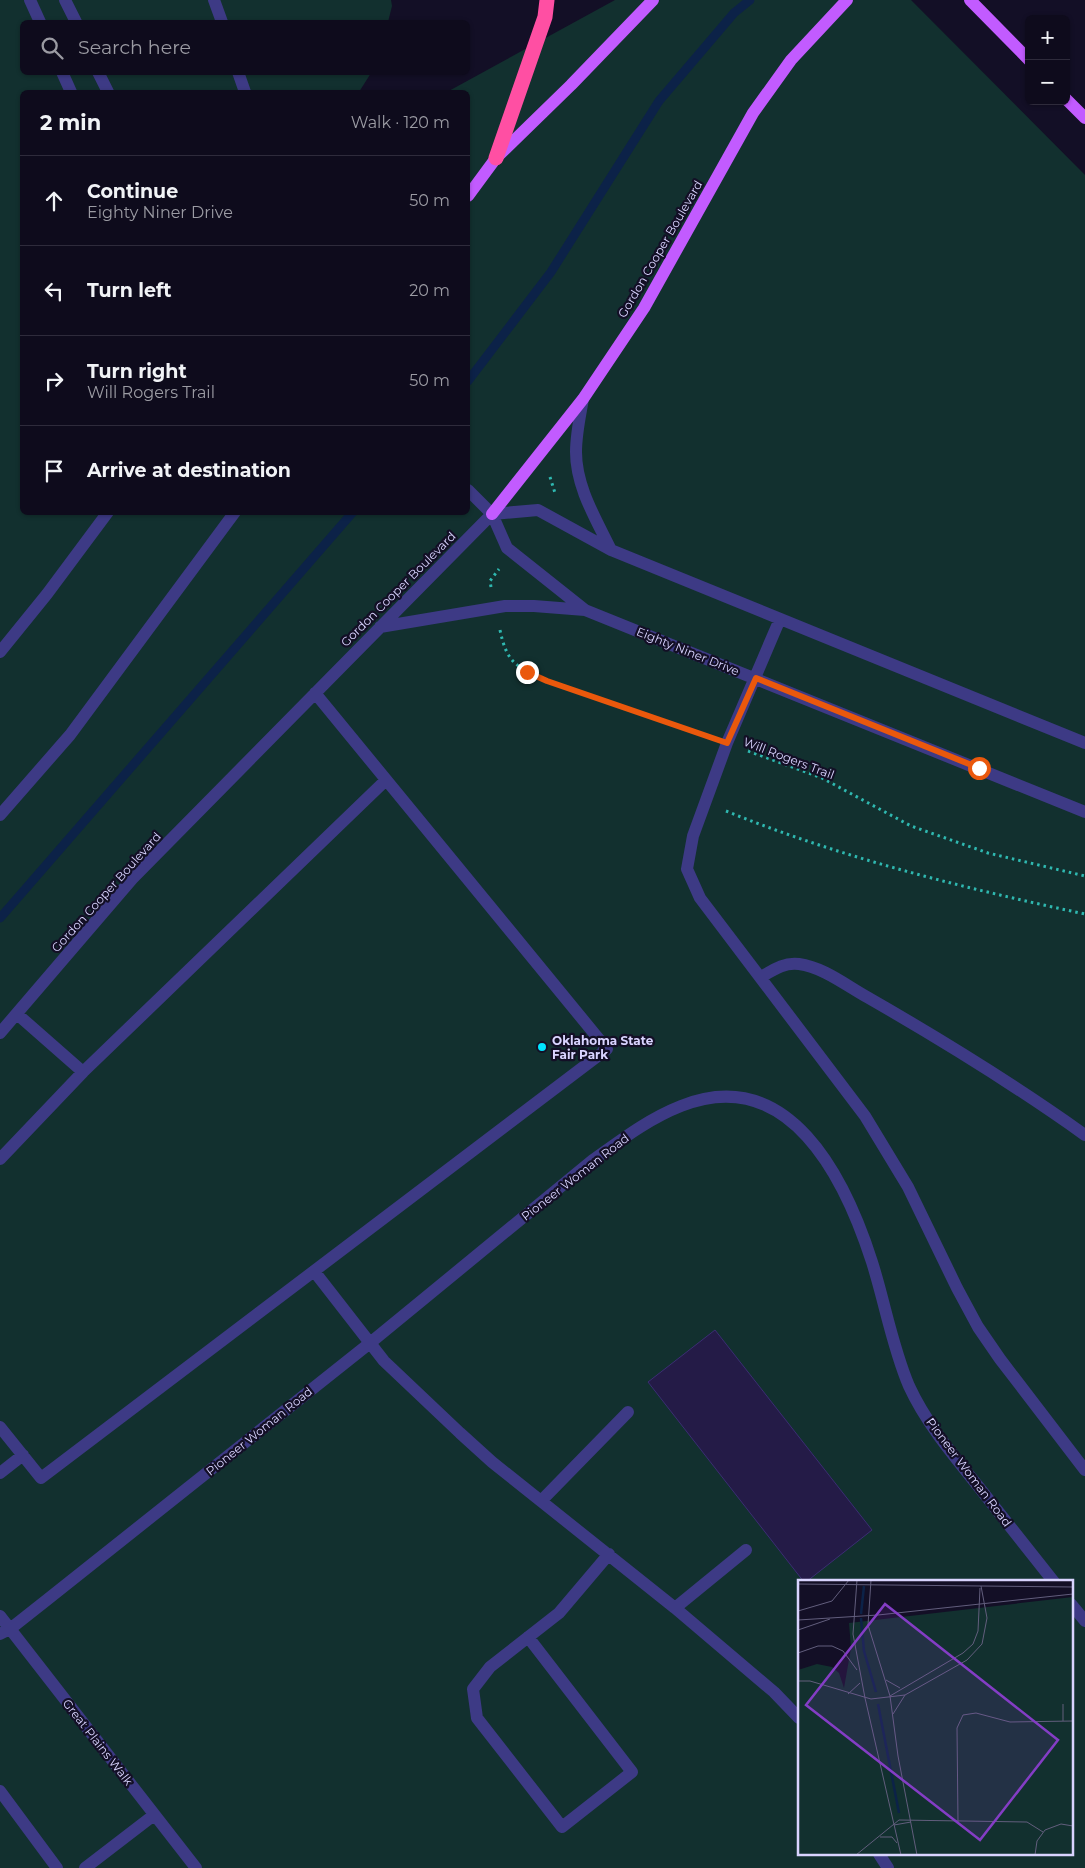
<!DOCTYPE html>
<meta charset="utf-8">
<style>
body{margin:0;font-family:Montserrat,sans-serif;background:#1c1929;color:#f1f3f6}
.controls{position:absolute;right:15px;top:15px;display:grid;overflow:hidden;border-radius:8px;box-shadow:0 1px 4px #0004}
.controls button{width:45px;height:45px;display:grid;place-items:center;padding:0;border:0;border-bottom:1px solid #2e2b3b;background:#0e0b1c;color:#f1f3f6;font:25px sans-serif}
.stop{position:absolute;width:15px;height:15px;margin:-11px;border:4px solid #ea580c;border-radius:50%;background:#fff}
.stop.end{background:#ea580c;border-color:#fff;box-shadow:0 1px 5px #0008}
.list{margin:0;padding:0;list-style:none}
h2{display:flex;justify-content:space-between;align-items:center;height:65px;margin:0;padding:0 20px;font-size:21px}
h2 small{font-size:16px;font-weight:400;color:#9b9ba3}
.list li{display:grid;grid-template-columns:32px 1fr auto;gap:15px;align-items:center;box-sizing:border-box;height:90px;padding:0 20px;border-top:1px solid #2e2b3b}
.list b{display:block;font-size:19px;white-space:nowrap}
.list p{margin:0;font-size:16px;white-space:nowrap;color:#9b9ba3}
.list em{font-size:16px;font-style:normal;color:#9b9ba3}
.icon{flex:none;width:28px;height:28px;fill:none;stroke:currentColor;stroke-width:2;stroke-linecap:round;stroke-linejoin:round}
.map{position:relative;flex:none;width:1085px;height:1868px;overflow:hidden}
.search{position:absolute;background:#0e0b1c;box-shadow:0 1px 4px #0004;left:20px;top:20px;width:450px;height:55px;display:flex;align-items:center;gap:12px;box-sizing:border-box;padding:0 18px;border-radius:8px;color:#9b9ba3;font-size:19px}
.panel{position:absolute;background:#0e0b1c;box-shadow:0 1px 4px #0004;left:20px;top:90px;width:450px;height:425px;border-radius:8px}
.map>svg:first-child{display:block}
.green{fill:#12302f;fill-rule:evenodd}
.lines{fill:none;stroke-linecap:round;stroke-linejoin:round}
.stream{stroke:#0c2248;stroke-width:9}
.building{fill:#241b47;stroke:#3b2d73}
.path{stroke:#2fb8b0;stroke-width:3;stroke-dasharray:2.5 4;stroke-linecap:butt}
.minor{stroke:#3d3a85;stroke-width:12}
.major{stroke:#c25bff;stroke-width:12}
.highway{stroke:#ff4fa3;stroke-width:15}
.route{stroke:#ea580c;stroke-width:6}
.poi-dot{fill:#00e5ff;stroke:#130f26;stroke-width:2}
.labels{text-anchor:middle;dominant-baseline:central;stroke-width:4.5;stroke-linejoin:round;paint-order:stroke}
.street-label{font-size:12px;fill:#d9d4ff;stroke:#130f26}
.poi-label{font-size:12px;font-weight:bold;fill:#d9d4ff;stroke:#130f26;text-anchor:start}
.inset-river{fill:none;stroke:#0c2248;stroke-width:2.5}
.inset-road{fill:none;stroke:#625e7d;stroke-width:1}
.view{fill:#843dc5;fill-opacity:0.15;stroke:#843dc5;stroke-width:2.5}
.inset-edge{fill:none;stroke:#d9d4ff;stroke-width:2.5}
</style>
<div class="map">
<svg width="1085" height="1868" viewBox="0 0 1085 1868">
<rect width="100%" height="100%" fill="#130f26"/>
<!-- green -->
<path class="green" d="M0,0h391l1,6 -4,16h-366v50l349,1 -12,19h-337v420h446v-420h-21l168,-92h296l174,175v1693h-1085zM799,1582h272v272h-272z"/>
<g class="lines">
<!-- stream -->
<path class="stream" d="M468,381l83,-109 108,-171 75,-88 16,-13
M0,918l353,-406"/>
</g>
<!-- building -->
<path class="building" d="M715,1330l157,200 -66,52h-2l-156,-200z"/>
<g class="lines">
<!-- path -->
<path class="path" d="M550,477l5,16
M491,587l-1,-6 9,-12
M500,630c7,34 17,37 47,51l160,55
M748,751l74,27 89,48 77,27 97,23
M726,811c116,47 237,77 359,103"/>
<!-- minor -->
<path class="minor" d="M30,0l10,22
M65,0l11,22
M214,0l8,22
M62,72l9,20
M98,72l10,20
M238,72l7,20
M583,399c-3,17 -7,35 -7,53 0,35 20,67 35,98
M468,490l24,24 15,34 78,62 500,202
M492,514l46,-4 73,40 474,193
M780,619l-53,124 -34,93 -6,33 13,29 165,218 43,71 49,101 21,39 22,32 85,111
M380,627l125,-21h29l51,4
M0,652l47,-58 61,-82
M0,815l70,-80 165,-223
M761,977c12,-7 23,-15 38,-13 24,3 48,22 68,33 75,43 148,88 218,138
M0,1033l132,-154 360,-365
M83,1072l303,-292
M0,1159l83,-87 -66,-58
M314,1271l70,90 76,72 32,29 183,146 99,84 25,26
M0,1427l41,51 566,-429 -292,-356
M0,1473l23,-18
M541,1501l87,-89
M1071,1604l14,17
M675,1608l71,-58
M0,1616l196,252
M0,1634l10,-5 38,-30 322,-256 223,-183c28,-20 55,-41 88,-54 108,-43 164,72 191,156 13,41 20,84 37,124 17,37 44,69 69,100 25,32 51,64 76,96
M528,1637l104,135 -70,55 -85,-109 -4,-29 17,-22 69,-54 50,-59
M0,1791l57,77
M879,1854l9,14
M85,1868l69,-53"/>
<!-- major -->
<path class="major" d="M970,0l59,60
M1066,99l19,19
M468,196l28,-38 75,-73 82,-85
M492,514l91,-115 61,-91 109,-195 38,-53 56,-60"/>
<!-- highway -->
<path class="highway" d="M496,158l49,-141 2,-17"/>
</g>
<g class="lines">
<!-- route -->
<path class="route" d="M527,672l20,9 180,62 29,-65 223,90"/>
</g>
<!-- markers -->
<circle class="poi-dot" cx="542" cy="1047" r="5"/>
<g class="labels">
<!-- street labels -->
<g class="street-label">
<text transform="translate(660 249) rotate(-60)">Gordon Cooper Boulevard</text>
<text transform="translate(398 589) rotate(-45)">Gordon Cooper Boulevard</text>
<text transform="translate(688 651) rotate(22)">Eighty Niner Drive</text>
<text transform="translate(789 758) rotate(21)">Will Rogers Trail</text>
<text transform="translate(106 892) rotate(-48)">Gordon Cooper Boulevard</text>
<text transform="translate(575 1177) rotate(-38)">Pioneer Woman Road</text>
<text transform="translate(259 1431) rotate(-39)">Pioneer Woman Road</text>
<text transform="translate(969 1472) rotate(53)">Pioneer Woman Road</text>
<text transform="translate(98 1742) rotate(52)">Great Plains Walk</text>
</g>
<!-- poi labels -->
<g class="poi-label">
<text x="552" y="1040">Oklahoma State<tspan x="552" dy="14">Fair Park</tspan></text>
</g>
</g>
<!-- overview -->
<g transform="translate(798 1580)">
<rect width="275" height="275" fill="#130f26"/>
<path d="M275,17v258h-275v-185l19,-6 15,3 7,6 5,15 7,-40 -2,-25z" fill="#12302f"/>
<path class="inset-river" d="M63,34l3,-28M63,38l3,33 12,41M80,124l21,109"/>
<path class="inset-road" d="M59,0l-4,54 12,64M73,0l-3,45 22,71M0,4l275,3M0,31l34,-10 17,-21M0,40l80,-5 195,-21M0,50l32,-11M0,73l20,-7h14l11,5 14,19M88,100l14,8M0,101h12l61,18 34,-4 62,-35 15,-16 5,-26 -6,-32M50,114l12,-11M92,116l8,60 19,99M92,116l73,-43 10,-9 5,-13 2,-43M67,118l36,157M95,134l12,-19M265,141v-17M160,242l-1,-94 6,-13 13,-2 34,9 63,-1M96,245l17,-3M82,257h12l5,6M58,275l43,-35 128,2 16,10M237,275l2,-14 8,-11 16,-6 12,2"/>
<path class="view" d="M87,24l173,136 -78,100 -174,-135z"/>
<rect width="275" height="275" class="inset-edge"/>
</g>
</svg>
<div class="controls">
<button>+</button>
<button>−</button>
</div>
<div class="stop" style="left:979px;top:768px"></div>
<div class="stop end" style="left:527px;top:672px"></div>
<div class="search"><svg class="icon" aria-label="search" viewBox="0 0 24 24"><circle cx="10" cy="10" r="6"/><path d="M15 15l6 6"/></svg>Search here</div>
<section class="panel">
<h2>2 min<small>Walk · 120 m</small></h2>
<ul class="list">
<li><svg class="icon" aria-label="ahead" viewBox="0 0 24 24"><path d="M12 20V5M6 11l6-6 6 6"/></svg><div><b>Continue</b><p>Eighty Niner Drive</p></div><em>50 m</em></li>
<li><svg class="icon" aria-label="left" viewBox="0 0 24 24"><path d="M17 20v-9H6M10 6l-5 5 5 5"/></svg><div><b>Turn left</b></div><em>20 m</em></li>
<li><svg class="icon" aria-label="right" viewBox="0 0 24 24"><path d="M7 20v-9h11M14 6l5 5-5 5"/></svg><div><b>Turn right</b><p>Will Rogers Trail</p></div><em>50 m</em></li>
<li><svg class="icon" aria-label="arrive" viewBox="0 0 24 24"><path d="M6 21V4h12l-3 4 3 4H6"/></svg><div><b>Arrive at destination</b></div></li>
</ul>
</section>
</div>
